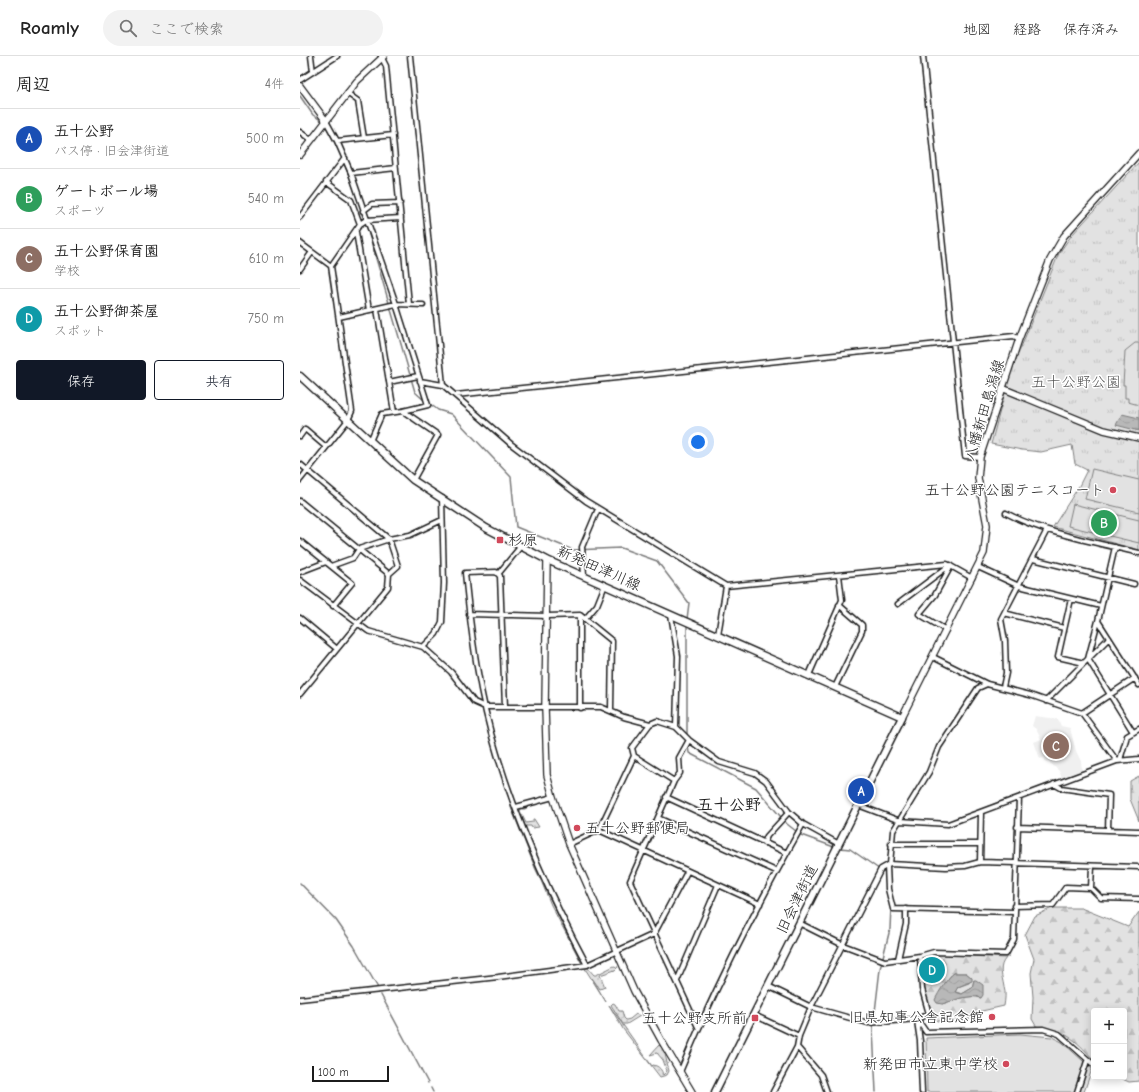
<!DOCTYPE html>
<html lang="ja">
<meta charset="utf-8">
<style>
body{margin:0;font-family:"Comic Neue","Klee One",sans-serif;background:#f2f2f2;color:#222}
.controls{position:absolute;right:12px;bottom:12px;display:grid;overflow:hidden;border-radius:4px;box-shadow:0 2px 10px #0003}
.controls button{width:36px;height:36px;display:grid;place-items:center;padding:0;border:0;border-bottom:1px solid #e0e0e0;background:#fff;color:#222;font:20px sans-serif}
.scale{position:absolute;left:12px;bottom:10px;width:77px;box-sizing:border-box;padding-left:4px;border:2px solid #1c1c1c;border-top:0;font-size:11px;line-height:14px;white-space:nowrap;color:#1c1c1c;-webkit-text-stroke:3px #fff;paint-order:stroke}
.you{position:absolute;left:398px;top:386px;width:14px;height:14px;margin:-10px;border:3px solid #fff;border-radius:50%;background:#1a73e8;box-shadow:0 0 0 6px #1a73e833}
.badge{display:grid;place-items:center;width:26px;height:26px;border-radius:50%;background:#111827;color:#fff;font-size:13px;font-weight:700}
.pin{position:absolute;translate:-50% -50%;border:2px solid #fff;box-shadow:0 1px 4px #0006}
.list{margin:0;padding:0;list-style:none}
h2{display:flex;justify-content:space-between;align-items:center;height:52px;margin:0;padding:0 16px;font-size:17px}
h2 small{font-size:13px;font-weight:400;color:#767676}
.list li{display:grid;grid-template-columns:26px 1fr auto;gap:12px;align-items:center;box-sizing:border-box;height:60px;padding:0 16px;border-top:1px solid #e0e0e0}
.list b{display:block;font-size:15px;white-space:nowrap}
.list p{margin:0;font-size:13px;white-space:nowrap;color:#767676}
.list em{font-size:13px;font-style:normal;color:#767676}
.actions{display:flex;gap:8px;padding:12px 16px}
.actions a{flex:1;padding:9px 0;border:1px solid #111827;border-radius:4px;text-align:center;font-size:14px;color:#111827}
.actions .main{background:#111827;color:#fff}
.icon{flex:none;width:22px;height:22px;fill:none;stroke:currentColor;stroke-width:2;stroke-linecap:round;stroke-linejoin:round}
.map{position:relative;flex:none;width:839px;height:1036px;overflow:hidden}
header{display:flex;align-items:center;gap:24px;box-sizing:border-box;height:56px;padding:0 20px;background:#fff;border-bottom:1px solid #e0e0e0}
header strong{font-size:19px}
nav{display:flex;gap:22px;margin-inline-start:auto;font-size:14px}
.search{width:280px;height:36px;background:#f2f2f2;display:flex;align-items:center;gap:10px;box-sizing:border-box;padding:0 14px;border-radius:22px;color:#767676;font-size:15px}
main{display:flex}
aside{flex:1;background:#fff}
.map>svg:first-child{display:block}
.built{fill:#f0f0f0}
.grass{fill:url(#grass-dots);stroke:#7f7f7f}
.forest{fill:url(#forest-firs);stroke:#7f7f7f;fill-rule:evenodd}
.park{fill:url(#park-tufts);stroke:#7f7f7f}
.pitch{fill:#e2e2e2;stroke:#7f7f7f}
.water{fill:url(#water-waves);stroke:#7a7a7a}
.lines{fill:none;stroke-linecap:round;stroke-linejoin:round}
.stream{stroke:#7a7a7a;stroke-width:1.5}
.street-casing{stroke:#1c1c1c;stroke-width:7}
.secondary-casing{stroke:#1c1c1c;stroke-width:8}
.primary-casing{stroke:#1c1c1c;stroke-width:9}
.street{stroke:#fff;stroke-width:4}
.secondary{stroke:#fff;stroke-width:5.5}
.primary{stroke:#fff;stroke-width:6}
.poi-dot{fill:#d1495b;stroke:#fff;stroke-width:1.5}
.labels{text-anchor:middle;dominant-baseline:central;stroke-width:3;stroke-linejoin:round;paint-order:stroke}
.park-label{font-size:15px;fill:#575757;stroke:#fff}
.street-label{font-size:15px;fill:#1c1c1c;stroke:#fff}
.poi-label{font-size:15px;fill:#1c1c1c;stroke:#fff;text-anchor:end}
.neighbourhood-label{font-size:16px;font-weight:bold;fill:#1c1c1c;stroke:#fff}
</style>
<header>
<strong>Roamly</strong>
<div class="search"><svg class="icon" aria-label="search" viewBox="0 0 24 24"><circle cx="10" cy="10" r="6"/><path d="M15 15l6 6"/></svg>ここで検索</div>
<nav><a>地図</a><a>経路</a><a>保存済み</a></nav>
</header>
<main>
<aside>
<h2>周辺<small>4件</small></h2>
<ul class="list">
<li><span class="badge" style="background:#1a4fb4">A</span><div><b>五十公野</b><p>バス停 · 旧会津街道</p></div><em>500 m</em></li>
<li><span class="badge" style="background:#2e9e5b">B</span><div><b>ゲートボール場</b><p>スポーツ</p></div><em>540 m</em></li>
<li><span class="badge" style="background:#8d6e63">C</span><div><b>五十公野保育園</b><p>学校</p></div><em>610 m</em></li>
<li><span class="badge" style="background:#0f9aa8">D</span><div><b>五十公野御茶屋</b><p>スポット</p></div><em>750 m</em></li>
</ul>
<div class="actions"><a class="main">保存</a><a>共有</a></div>
</aside>
<div class="map">
<svg width="839" height="1036" viewBox="0 0 839 1036">
<defs>
<pattern id="grass-dots" width="8" height="8" patternUnits="userSpaceOnUse"><rect width="8" height="8" fill="#e2e2e2"/><path d="M2 2h.1M6 6h.1" fill="none" stroke="#c1c1c1" stroke-width="1.8" stroke-linecap="round"/></pattern>
<pattern id="forest-firs" width="22" height="20" patternUnits="userSpaceOnUse"><rect width="22" height="20" fill="#e2e2e2"/><path d="M5 1l3.5 6h-7zM16 11l3.5 6h-7z" fill="#c1c1c1"/></pattern>
<pattern id="park-tufts" width="24" height="20" patternUnits="userSpaceOnUse"><rect width="24" height="20" fill="#e2e2e2"/><path d="M3 7l-1-3M5 7V3M7 7l1-3M15 17l-1-3M17 17v-4M19 17l1-3" fill="none" stroke="#c1c1c1"/></pattern>
<pattern id="water-waves" width="16" height="10" patternUnits="userSpaceOnUse"><rect width="16" height="10" fill="#b8b8b8"/><path d="M0 5q4-4 8 0t8 0" fill="none" stroke="#9e9e9e"/></pattern>
</defs>
<rect width="100%" height="100%" fill="#fff"/>
<filter id="ink" filterUnits="userSpaceOnUse"><feTurbulence type="fractalNoise" baseFrequency=".025" numOctaves="2"/><feDisplacementMap in="SourceGraphic" scale="8" xChannelSelector="R" yChannelSelector="G"/><feConvolveMatrix kernelMatrix="1 2 1 2 8 2 1 2 1" color-interpolation-filters="sRGB"/></filter>
<g filter="url(#ink)">
<!-- built -->
<path class="built" d="M735,660l23,3 3,7 9,2 6,23 5,10 1,9 -20,8 -3,-7 -11,-10 -2,1 -2,-4 -4,1 -6,-17 7,-3 -5,-10 -4,-3z"/>
<!-- grass -->
<path class="grass" d="M210,749l25,63 47,96 -31,-59z
M231,749h1l-7,4h-4l-1,2 6,12 7,-1v-3h1l5,8 -7,1 -1,-2h-6l-6,-15 2,-3z
M314,910l4,1 -3,3 -15,5 5,12 -5,2 -8,-11 14,24 -22,-35h3l7,8h2z
M313,947l2,1 4,7h3l2,7 2,2 4,-1 6,-5 4,2 -13,8h-4l-12,-19z
M309,949l43,61 1,-1c6,1 9,5 10,10l4,-4 -4,-11 -6,-7 -7,2 9,-10 5,5 5,21 -2,4 -7,2 -37,-48z"/>
<!-- forest -->
<path class="forest" d="M839,720v45l-9,-22v-18z
M752,852h29l47,19 11,-15v169l-10,1 -11,-5h6v-66h-30v49c-20,-22 -28,-29 -58,-34l-4,-7 1,-22 -2,-24 3,-14 -9,-24 10,-19z
M635,898l71,4c-8,9 -4,17 -2,29 2,6 1,13 0,19l-31,7 -4,6 -32,2c-14,-18 -13,-41 -14,-63zM654,917h12l6,5 -3,5 -11,4 -3,5 7,2 10,-6 2,-8 7,18c-13,-4 -27,2 -39,6l-2,-13c6,-6 7,-14 14,-18z"/>
<!-- park -->
<path class="park" d="M839,106v388l-86,-23 26,-41 8,-16 -12,-6 -3,-19 -31,7 -19,-2 -31,-6 18,-67 50,-124 12,-17z"/>
<!-- pitch -->
<path class="pitch" d="M835,287h4v62l-11,-3v-4h-3v-13h-2l2,-34z
M792,413l47,11v32l-54,-13z
M773,448l66,16v23l-71,-17z
M720,978l32,3 10,5 30,27 -8,23h-157l-1,-54z"/>
<!-- water -->
<path class="water" d="M822,358l17,4v13l-23,-6z
M654,917h12l6,5v3l-14,6 -3,5 7,2 10,-6 2,-8h2l7,5v10l-2,3 -5,-2 -15,2 -19,6 -5,-1 -2,-3c3,-7 13,-23 19,-27z"/>
<g class="lines">
<!-- stream -->
<path class="stream" d="M0,40l13,19 9,6 5,7 12,23 12,30 12,33 52,178 10,9
M130,348l8,6 13,4 60,63 5,50 57,23 48,-2 36,13 32,42 -2,16
M387,567v114
M388,689l1,8 67,35 31,36 14,11 33,12
M540,792l10,1 36,25
M0,827l36,37 18,26 24,42
M81,939l47,88
M131,1032l2,4
M576,1036l-3,-63 7,-60 10,-40 1,-23"/>
<defs>
<path id="street" d="M11,0l2,16
M81,0l5,10 23,238
M110,0l33,329
M623,0l42,400 15,1
M0,24l37,-24
M47,37l11,8 6,37
M26,65l11,20 14,32 45,131 32,101 -25,6 -21,3 -12,27
M0,76l11,8
M37,85l56,-6
M51,117l45,-5
M26,126l25,18 9,24
M63,155l9,-7 28,-1
M0,161l45,-59
M56,176l13,78
M0,187l31,23
M0,213l12,-17
M77,253l17,103
M39,261l57,-13 27,1
M120,325l23,4 68,59 75,57 140,85 221,-22 25,14
M89,326l29,-6
M156,339l558,-59 5,3
M103,355l35,24 -25,45
M0,380l5,-7 21,18
M0,408l89,75 9,27 -9,8 -1,13 -88,107
M0,424l48,-60 4,-9 -21,-145 29,-42 6,-4 35,-2
M0,445l89,73
M706,457c40,21 89,29 133,40
M0,485l52,42 -19,23
M815,491l-17,74 41,64
M733,503l101,25
M31,510l22,-8 6,-9 30,-10 21,-4 32,-15
M678,511l41,19 82,20
M0,516l26,-10
M199,517l22,-27
M284,519l-2,-28 16,-38
M0,524l68,51 55,16 28,25 23,30 11,5h116l23,10 26,7 7,-3 19,6
M771,543l-13,58 26,6
M598,548l52,-39
M704,557l60,15
M169,558l79,2 32,-1 32,26 -1,69
M371,559l7,41 -2,71 13,13 30,22 36,11 11,8 23,31 14,12 36,20
M0,562l37,31
M286,562l11,-13 8,-20
M798,565l-10,38 45,73
M646,574l-27,-16 16,-19 16,-29
M418,579l8,-49
M123,591l13,-13 6,-12 2,-39 -2,-85
M633,601l54,27 43,11 52,18 35,48
M509,619l33,-75 -3,-25
M535,631l27,-56v-6l-23,-20
M703,631l3,-14 -1,-32 -4,-22 46,-89
M746,645l63,-63
M205,651l-5,-131 -4,-4 -31,1c6,60 14,123 32,181 22,73 54,144 90,211
M280,652v-93
M782,657l53,-35
M334,700l40,25 -44,100 68,146
M820,704l7,-24 12,-7
M374,725l6,-8 -1,-15 10,-18
M754,728l7,4 48,7 -1,35
M366,741l121,56
M558,749l42,16 48,3 169,-63 22,-2
M216,751l37,-10
M358,762l118,53
M717,771l122,4
M299,774l161,74
M464,787l3,-7 22,-24
M269,788l30,-14 35,-74 -2,-8 18,-24
M591,788h89
M680,806l1,-50
M590,808l3,-33 36,-59 10,-25 39,-59 9,-4
M587,810l1,23 5,20 121,3
M791,832l1,-22
M714,850l39,-1 13,-18 25,1 10,10 38,1
M499,867l44,22 42,16 35,-5 14,-4 72,2 8,-15 5,-141
M598,903l8,-35v-15
M377,925l41,-96
M468,930l43,21 57,16 49,-4 12,-5 -7,-25 -2,-33
M0,943l198,-22 89,-12 67,-31 33,-62
M454,959l45,21
M617,963l9,13 117,-3 16,5 35,31
M617,965l3,20 2,51
M497,991l24,28 6,17
M380,1016c35,-85 78,-168 123,-248
M473,1036l24,-45 2,-11 12,-29 70,-138 9,-5 56,3 19,-1 15,-4 159,5
M777,1036l10,-31"/>
<path id="secondary" d="M0,30l26,35
M0,99l57,-74 27,-25
M702,332l102,42 35,8
M247,504l-2,147 2,68 6,22 16,47 65,147 27,49 31,52
M602,661l82,-164 3,-28 -9,-47 2,-21 39,-118 31,-79 14,-24 75,-83"/>
<path id="primary" d="M0,320l113,104 73,48 61,32 355,157 -187,375"/>
</defs>
<!-- street casing -->
<use href="#street" class="street-casing"/>
<!-- secondary casing -->
<use href="#secondary" class="secondary-casing"/>
<!-- primary casing -->
<use href="#primary" class="primary-casing"/>
<!-- street -->
<use href="#street" class="street"/>
<!-- secondary -->
<use href="#secondary" class="secondary"/>
<!-- primary -->
<use href="#primary" class="primary"/>
</g>
</g>
<!-- markers -->
<g class="poi-dot">
<circle cx="813" cy="434" r="4"/>
<rect x="196" y="480" width="8" height="8" rx="2"/>
<circle cx="277" cy="772" r="4"/>
<circle cx="692" cy="961" r="4"/>
<rect x="451" y="958" width="8" height="8" rx="2"/>
<circle cx="706" cy="1008" r="4"/>
</g>
<g class="labels">
<!-- park labels -->
<g class="park-label">
<text x="776" y="326">五十公野公園</text>
</g>
<!-- street labels -->
<g class="street-label">
<text transform="translate(684 354) rotate(-73)">八幡新田島潟線</text>
<text transform="translate(299 512) rotate(24)">新発田津川線</text>
<text transform="translate(497 843) rotate(-64)">旧会津街道</text>
</g>
<!-- poi labels -->
<g class="poi-label">
<text x="805" y="434">五十公野公園テニスコート</text>
<text x="208" y="484" text-anchor="start">杉原</text>
<text x="285" y="772" text-anchor="start">五十公野郵便局</text>
<text x="684" y="961">旧県知事公舎記念館</text>
<text x="447" y="962">五十公野支所前</text>
<text x="698" y="1008">新発田市立東中学校</text>
</g>
<!-- neighbourhood labels -->
<g class="neighbourhood-label">
<text x="429" y="749">五十公野</text>
</g>
</g>
</svg>
<div class="controls">
<button>+</button>
<button>−</button>
</div>
<div class="scale">100 m</div>
<div class="you"></div>
<div class="pin badge" style="left:561px;top:735px;background:#1a4fb4">A</div>
<div class="pin badge" style="left:804px;top:467px;background:#2e9e5b">B</div>
<div class="pin badge" style="left:756px;top:690px;background:#8d6e63">C</div>
<div class="pin badge" style="left:632px;top:914px;background:#0f9aa8">D</div>
</div>
</main>
